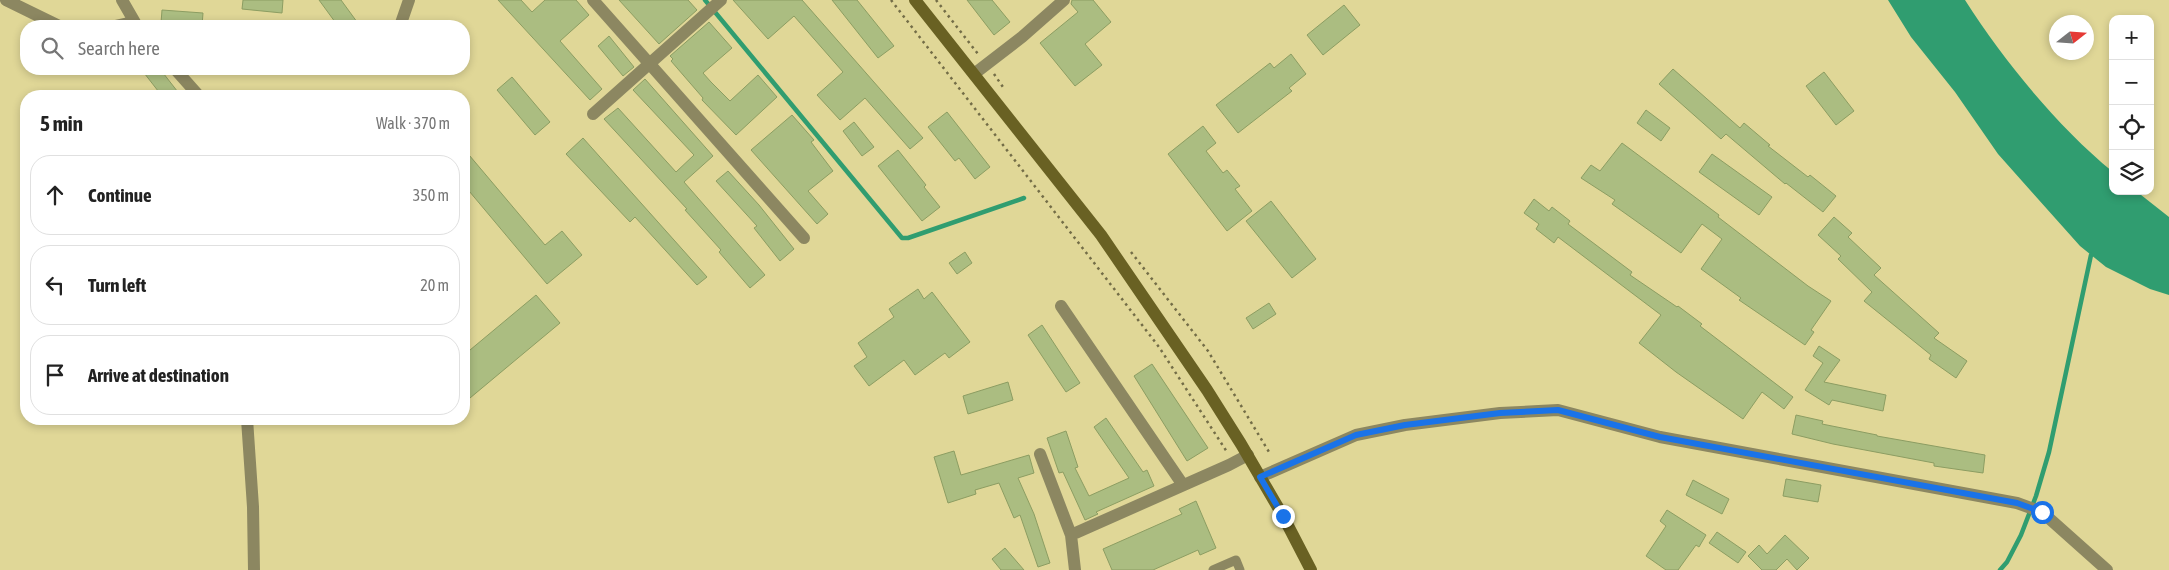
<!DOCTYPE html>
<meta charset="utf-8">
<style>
body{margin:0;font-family:"Asap Condensed",sans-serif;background:#f6f6f6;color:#222}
.controls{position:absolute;right:15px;top:15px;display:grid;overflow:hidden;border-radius:10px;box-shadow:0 2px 8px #0003}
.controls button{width:45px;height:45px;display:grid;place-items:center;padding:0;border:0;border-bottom:1px solid #e0e0e0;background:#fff;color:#222;font:25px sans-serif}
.compass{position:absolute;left:2049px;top:15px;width:45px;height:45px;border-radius:50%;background:#fff;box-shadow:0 2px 8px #0003;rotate:73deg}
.stop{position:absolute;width:15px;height:15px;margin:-11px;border:4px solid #1a73e8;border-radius:50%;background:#fff}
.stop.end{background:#1a73e8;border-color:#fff;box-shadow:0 1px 5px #0008}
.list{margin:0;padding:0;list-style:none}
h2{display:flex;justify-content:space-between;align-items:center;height:65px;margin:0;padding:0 20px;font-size:21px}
h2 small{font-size:16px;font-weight:400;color:#767676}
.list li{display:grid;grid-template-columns:32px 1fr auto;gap:15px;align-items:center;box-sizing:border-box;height:80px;margin:0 10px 10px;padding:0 10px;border:1px solid #e0e0e0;border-radius:20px}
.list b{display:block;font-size:19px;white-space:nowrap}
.list em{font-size:16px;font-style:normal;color:#767676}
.icon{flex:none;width:28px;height:28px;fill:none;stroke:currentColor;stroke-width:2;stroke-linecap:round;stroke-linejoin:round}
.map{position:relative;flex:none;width:2169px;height:570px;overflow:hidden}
.search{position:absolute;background:#fff;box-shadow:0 2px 8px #0003;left:20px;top:20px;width:450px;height:55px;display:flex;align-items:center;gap:12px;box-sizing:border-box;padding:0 18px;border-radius:20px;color:#767676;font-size:19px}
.panel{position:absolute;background:#fff;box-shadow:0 2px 8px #0003;left:20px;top:90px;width:450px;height:335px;border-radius:20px}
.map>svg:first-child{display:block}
.water{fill:#309d70}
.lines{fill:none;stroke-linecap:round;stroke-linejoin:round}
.stream{stroke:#309d70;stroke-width:4.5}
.building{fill:#abbd81;stroke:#8c9d62}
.path{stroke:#736d47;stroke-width:2.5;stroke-dasharray:2.5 4;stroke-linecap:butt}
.lane{stroke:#8c8761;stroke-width:9}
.street{stroke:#8c8761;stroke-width:12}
.secondary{stroke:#696123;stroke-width:12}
.route{stroke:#1a73e8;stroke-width:6}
</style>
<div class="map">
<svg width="2169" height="570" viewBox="0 0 2169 570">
<rect width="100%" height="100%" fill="#e0d797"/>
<!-- water -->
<path class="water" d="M1888,0h77c39,61 92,126 148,172v19h23l33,26v78l-19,-6 -44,-22 -26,-21 -82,-92 -43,-62 -44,-55z"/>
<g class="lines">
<!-- stream -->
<path class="stream" d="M705,0l197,238h6l116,-40
M2000,570l7,-8 14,-27 15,-39 13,-44 42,-197"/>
</g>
<!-- building -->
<path class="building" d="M243,0h40l-1,13 -40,-4z
M319,0h22l19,26h-22z
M498,0h23l11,12 13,-12h31l13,15 -29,26 42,48 -12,11z
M619,0h69l9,10 -38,34z
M733,0h69l121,138 -13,11 -45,-51 -25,22 -23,-25 26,-23 -49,-56 -26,23z
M832,0h25l37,46 -16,12z
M967,0h25l18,22 -16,13z
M1072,0h21l18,22 -26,22 17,21 -27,21 -35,-43 38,-31 -7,-8z
M1344,5l16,20 -37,30 -16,-20z
M162,10l41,3 -1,13 -41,-3z
M709,22l23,26 -29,25 8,9 19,19 28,-26 19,22 -41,38 -34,-35 1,-2 -32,-37 2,-2 -3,-3z
M609,36l25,31 -11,9 -25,-30z
M1291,54l15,20 -17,14 3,3 -54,42 -22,-28 54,-42 4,5z
M141,69h19l21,27h-19z
M1673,69l67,59 4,-5 26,22 -2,1 40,31 2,-2 26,21 -13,16 -37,-29 -1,1 -59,-50 -5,5 -62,-55z
M1824,72l30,39 -18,14 -30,-39z
M512,77l38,45 -15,13 -38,-45z
M645,79l68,77 -29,26 81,93 -15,13 -31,-36 2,-2 -36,-40 2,-1 -83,-90 14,-11 58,64 18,-17 -61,-65z
M1646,110l24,18 -9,13 -24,-18z
M947,112l43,55 -15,12 -16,-21 -4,3 -27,-34z
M792,115l22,25 -3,2 22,29 -25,20 20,23 -11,10 -66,-74z
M854,122l20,25 -12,9 -19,-25z
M1203,126l13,17 -10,8 17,22 4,-3 13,16 -5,3 17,22 -25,20 -59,-77z
M583,138l124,139 -10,8 -62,-68 -5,5 -64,-68z
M1622,143l97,72 -1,2 90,69 23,15 -20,29 3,2 -9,13 -66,-45 2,-2 -40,-29 21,-30 -20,-15 -21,29 -69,-49 3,-4 -34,-22 10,-13 9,6z
M464,149l81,96 17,-14 20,24 -35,29 -83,-99z
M898,150l28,35 -2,2 16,20 -18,14 -44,-55z
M1712,154l60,43 -13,18 -60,-43z
M728,171l31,34 35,44 -14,12 -26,-33 3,-2 -41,-45z
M1534,199l15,12 3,-4 18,14 -2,3 64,48 -2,3 47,32 1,-1 24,18 -2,2 93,71 -9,12 -22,-17 -19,27 -67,-47 -37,-29 22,-28 -103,-78 -4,6 -18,-14 3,-5 -15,-11z
M1271,201l45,58 -24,19 -46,-57z
M1834,217l18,16 -4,4 33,31 -7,7 65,58 -5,5 33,23 -11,17 -27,-19 2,-4 -67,-54 8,-9 -34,-33 3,-3 -23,-21z
M965,252l7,11 -15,11 -8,-11z
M918,289l6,10 8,-7 38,50 -21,16 -4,-5 -30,22 -11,-15 -35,26 -15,-20 13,-9 -9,-14 36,-26 -5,-8z
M536,295l24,28 -96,80v-48z
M1269,303l7,11 -23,15 -7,-11z
M1042,325l38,58 -14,9 -38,-57z
M1819,346l21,14 -16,22 62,13 -3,16 -51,-11 -3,5 -24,-15 18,-27 -10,-7z
M1152,364l56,84 -21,13 -53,-85z
M1008,382l5,18 -45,14 -5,-18z
M1796,415l27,6 -1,3 55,11v1l108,19 -2,18 -49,-7v-3l-101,-19 -41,-10z
M1106,418l37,54 4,-2 7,16 -58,26 2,2 -13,6 -22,-48 -4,1 -12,-35 19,-7 12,36 -3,1 14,28 40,-18 -35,-51z
M954,451l7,24 68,-20 5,18 -16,5 16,36 16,49 -12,4 -18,-52 -6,3 -15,-35 -24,7 1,4 -28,9 -14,-46z
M1786,479l35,6 -3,17 -35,-6z
M1693,480l36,19 -7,15 -36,-19z
M1196,501l20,47 -16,7 -2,-5 -45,20h-41l-9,-21 79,-35 -3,-5z
M1667,510l39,25 -7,12 -3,-2 -18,25h-12l-20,-14 20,-30 -6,-5z
M1717,532l29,20 -8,11 -29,-20z
M1785,535l24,23 -12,12 -10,-11 -11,11h-14l-14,-14 11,-11 8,9z
M1005,548l19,22h-23l-9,-11z"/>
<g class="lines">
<!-- path -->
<path class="path" d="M891,0l268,347 68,105
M936,0l42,54
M994,74l11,16
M1131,252l77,99 61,101"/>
<!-- lane -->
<path class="lane" d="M1213,570l23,-10 4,10"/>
<!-- street -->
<path class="street" d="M6,0l53,26
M122,0l15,26
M593,0l211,238
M115,26l18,-4
M400,26l9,-26
M175,69l24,27
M974,74l48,-37 42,-37
M593,114l128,-114
M1061,306l122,179
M247,419l6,88 1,63
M1040,454l31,81 4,35
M1260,477l96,-42 49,-10 95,-12 58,-3 102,27 357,66 25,9 65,58
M1071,535l158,-70 19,-10"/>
<!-- secondary -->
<path class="secondary" d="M915,0l186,235 106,155 34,54 42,72 28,54"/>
</g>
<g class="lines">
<!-- route -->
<path class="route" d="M1283,516l-23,-39 96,-42 49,-10 95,-12 58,-3 102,27 357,66 25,9"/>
</g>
</svg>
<div class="controls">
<button>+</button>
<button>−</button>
<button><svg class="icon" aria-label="locate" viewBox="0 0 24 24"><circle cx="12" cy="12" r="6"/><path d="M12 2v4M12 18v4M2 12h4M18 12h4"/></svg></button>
<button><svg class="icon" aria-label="layers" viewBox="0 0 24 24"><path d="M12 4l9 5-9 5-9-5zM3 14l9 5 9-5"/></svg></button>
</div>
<svg class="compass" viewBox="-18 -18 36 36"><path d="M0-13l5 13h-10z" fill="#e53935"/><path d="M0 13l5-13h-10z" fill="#767676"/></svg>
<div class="stop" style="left:2042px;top:512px"></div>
<div class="stop end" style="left:1283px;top:516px"></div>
<div class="search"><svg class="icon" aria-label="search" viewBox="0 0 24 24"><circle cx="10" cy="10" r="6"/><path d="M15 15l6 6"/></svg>Search here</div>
<section class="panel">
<h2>5 min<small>Walk · 370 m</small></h2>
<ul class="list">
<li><svg class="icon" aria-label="ahead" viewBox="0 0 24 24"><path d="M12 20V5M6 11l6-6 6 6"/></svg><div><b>Continue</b></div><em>350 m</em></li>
<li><svg class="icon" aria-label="left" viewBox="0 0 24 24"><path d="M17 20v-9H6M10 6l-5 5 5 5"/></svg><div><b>Turn left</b></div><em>20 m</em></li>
<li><svg class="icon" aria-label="arrive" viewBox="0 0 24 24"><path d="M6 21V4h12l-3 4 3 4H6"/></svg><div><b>Arrive at destination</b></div></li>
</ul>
</section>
</div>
